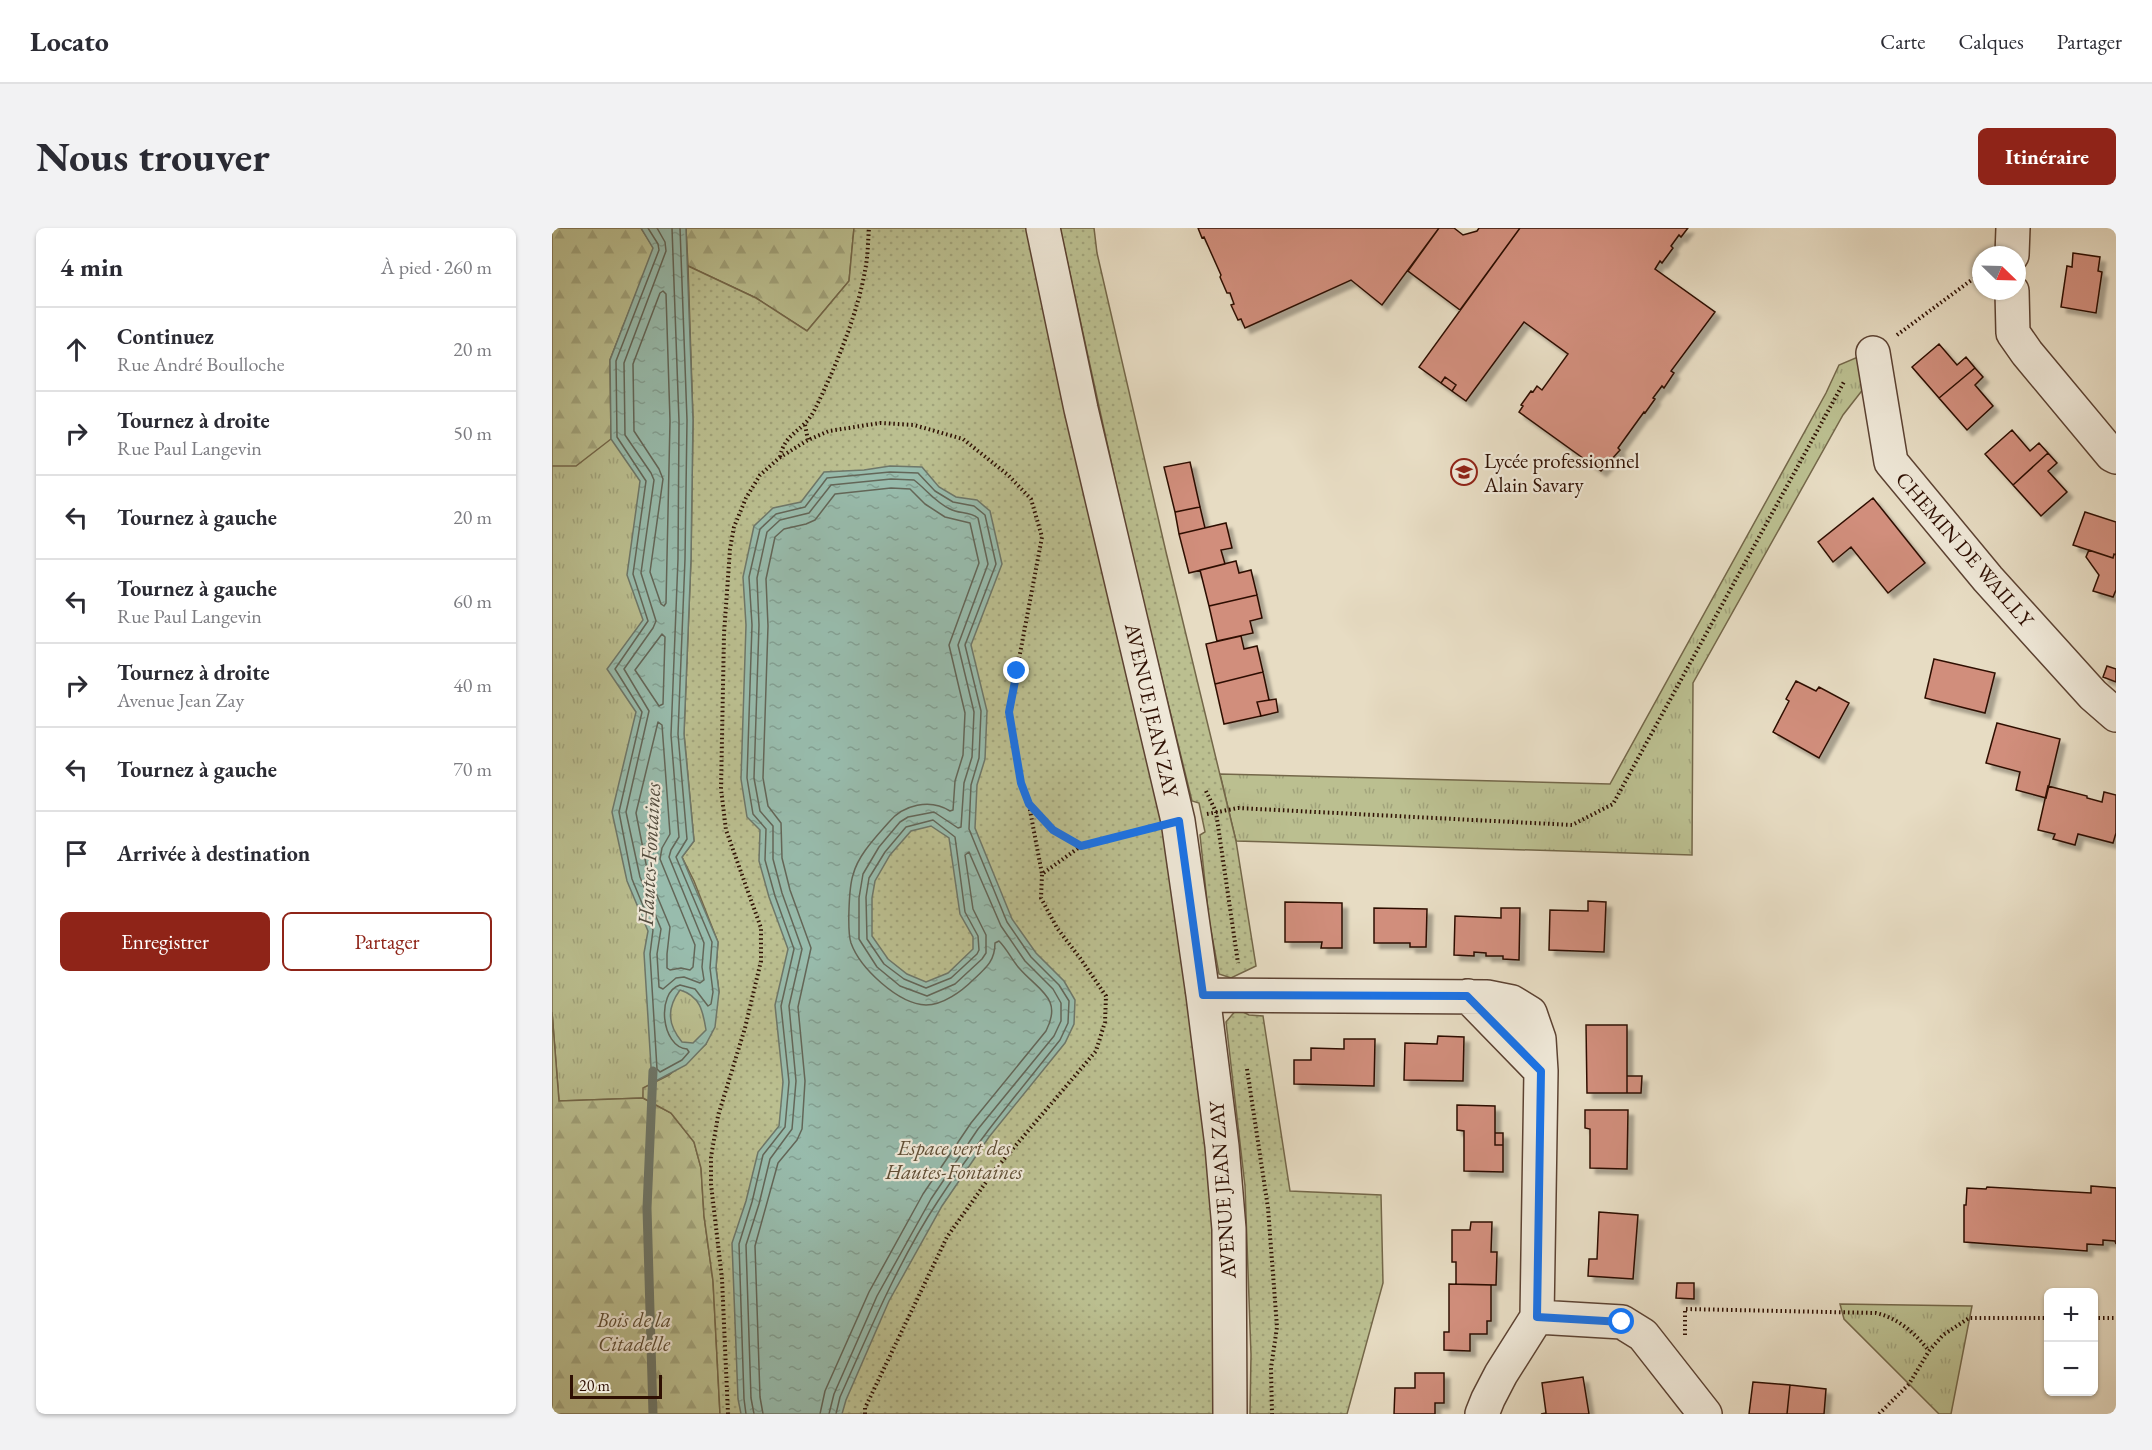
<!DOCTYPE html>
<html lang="fr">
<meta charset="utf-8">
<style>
body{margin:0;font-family:"EB Garamond",serif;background:#f2f2f3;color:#2b2b33}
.controls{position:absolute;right:18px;bottom:18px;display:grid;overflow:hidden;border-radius:9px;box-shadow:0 2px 4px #0004}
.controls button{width:54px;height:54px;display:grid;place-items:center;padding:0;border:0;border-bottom:2px solid #e1e1e2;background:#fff;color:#2b2b33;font:30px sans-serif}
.compass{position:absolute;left:1420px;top:18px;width:54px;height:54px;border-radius:50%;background:#fff;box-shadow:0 2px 4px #0004;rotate:113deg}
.scale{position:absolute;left:18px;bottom:15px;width:92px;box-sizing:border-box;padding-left:6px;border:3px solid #2e0f02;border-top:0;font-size:16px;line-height:21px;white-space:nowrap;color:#2e0f02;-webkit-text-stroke:4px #efe8d8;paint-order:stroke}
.stop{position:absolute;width:18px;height:18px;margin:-14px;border:4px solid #1a73e8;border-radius:50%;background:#fff}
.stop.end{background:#1a73e8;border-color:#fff;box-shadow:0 2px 6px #0008}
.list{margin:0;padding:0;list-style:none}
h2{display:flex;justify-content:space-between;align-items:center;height:78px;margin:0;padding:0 24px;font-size:26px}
h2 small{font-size:20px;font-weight:400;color:#7c7c81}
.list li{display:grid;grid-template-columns:39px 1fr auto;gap:18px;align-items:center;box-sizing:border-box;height:84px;padding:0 24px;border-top:2px solid #e1e1e2}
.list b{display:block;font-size:22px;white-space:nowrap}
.list p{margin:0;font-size:20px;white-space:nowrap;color:#7c7c81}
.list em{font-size:20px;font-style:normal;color:#7c7c81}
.actions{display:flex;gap:12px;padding:18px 24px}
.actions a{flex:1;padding:14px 0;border:2px solid #8f2418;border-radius:9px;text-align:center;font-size:21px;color:#8f2418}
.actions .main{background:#8f2418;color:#fff}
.icon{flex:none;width:33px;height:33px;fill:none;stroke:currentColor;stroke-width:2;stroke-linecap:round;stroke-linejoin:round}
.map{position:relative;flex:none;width:1564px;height:1186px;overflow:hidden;border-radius:9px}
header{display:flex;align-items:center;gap:36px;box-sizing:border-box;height:84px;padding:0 30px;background:#fff;border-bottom:2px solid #e1e1e2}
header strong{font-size:28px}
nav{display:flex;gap:33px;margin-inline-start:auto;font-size:21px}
.intro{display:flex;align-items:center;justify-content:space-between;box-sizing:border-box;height:144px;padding:0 36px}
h1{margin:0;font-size:42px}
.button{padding:15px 27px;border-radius:9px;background:#8f2418;color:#fff;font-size:21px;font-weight:700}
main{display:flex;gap:36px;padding:0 36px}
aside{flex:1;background:#fff;border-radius:9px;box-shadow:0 2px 4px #0004}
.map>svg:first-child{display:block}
.grass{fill:url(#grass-tufts);stroke:#746749;stroke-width:1.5}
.forest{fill:url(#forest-firs);stroke:#746749;stroke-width:1.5}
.garden{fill:url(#garden-dots);stroke:#746749;stroke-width:1.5}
.water{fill:url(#water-ripples);stroke:#6e7769;stroke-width:1.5;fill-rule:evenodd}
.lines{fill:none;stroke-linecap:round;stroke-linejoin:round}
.shore{stroke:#636658;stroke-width:1.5}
.stream{stroke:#6e7769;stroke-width:9}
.building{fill:#d18e7c;stroke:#2e0f02;stroke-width:1.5;filter:url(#shadow)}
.minor-casing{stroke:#5c4232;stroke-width:36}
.path{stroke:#2e0f02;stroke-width:4;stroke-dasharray:1.5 3;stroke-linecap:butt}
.minor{stroke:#efe8d8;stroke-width:33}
.route{stroke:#1a73e8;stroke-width:8}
.labels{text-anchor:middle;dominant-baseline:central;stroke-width:4.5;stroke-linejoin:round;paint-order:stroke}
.poi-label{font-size:21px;fill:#2e0f02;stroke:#efe8d8;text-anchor:start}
.street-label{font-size:21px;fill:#2e0f02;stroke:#efe8d8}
.park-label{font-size:21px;font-style:italic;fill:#5f4d34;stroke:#efe8d8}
.water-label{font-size:22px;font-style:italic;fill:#534c3e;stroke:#efe8d8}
</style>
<header>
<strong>Locato</strong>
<nav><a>Carte</a><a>Calques</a><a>Partager</a></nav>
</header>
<div class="intro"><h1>Nous trouver</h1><a class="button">Itinéraire</a></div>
<main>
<aside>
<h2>4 min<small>À pied · 260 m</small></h2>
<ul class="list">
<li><svg class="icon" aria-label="ahead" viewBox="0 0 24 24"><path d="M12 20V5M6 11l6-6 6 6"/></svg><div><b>Continuez</b><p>Rue André Boulloche</p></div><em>20 m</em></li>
<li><svg class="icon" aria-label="right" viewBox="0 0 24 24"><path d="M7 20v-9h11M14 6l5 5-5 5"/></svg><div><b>Tournez à droite</b><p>Rue Paul Langevin</p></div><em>50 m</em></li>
<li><svg class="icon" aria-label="left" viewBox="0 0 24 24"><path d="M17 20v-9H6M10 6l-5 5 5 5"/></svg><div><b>Tournez à gauche</b></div><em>20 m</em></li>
<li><svg class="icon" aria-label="left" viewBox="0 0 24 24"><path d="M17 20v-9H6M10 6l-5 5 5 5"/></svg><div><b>Tournez à gauche</b><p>Rue Paul Langevin</p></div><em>60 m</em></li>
<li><svg class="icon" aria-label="right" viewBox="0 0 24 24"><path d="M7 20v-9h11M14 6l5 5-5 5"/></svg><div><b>Tournez à droite</b><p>Avenue Jean Zay</p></div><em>40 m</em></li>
<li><svg class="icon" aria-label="left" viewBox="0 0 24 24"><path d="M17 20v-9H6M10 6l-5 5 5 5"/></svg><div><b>Tournez à gauche</b></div><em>70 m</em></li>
<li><svg class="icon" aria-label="arrive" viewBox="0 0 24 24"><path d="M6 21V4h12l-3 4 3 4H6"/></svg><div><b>Arrivée à destination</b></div></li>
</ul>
<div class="actions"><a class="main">Enregistrer</a><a>Partager</a></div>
</aside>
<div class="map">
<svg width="1564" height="1186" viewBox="0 0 1564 1186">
<defs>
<pattern id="grass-tufts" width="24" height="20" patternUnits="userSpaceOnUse" patternTransform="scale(1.5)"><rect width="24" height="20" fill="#bbbf90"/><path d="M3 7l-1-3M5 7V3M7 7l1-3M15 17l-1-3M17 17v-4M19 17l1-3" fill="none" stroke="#a1a37b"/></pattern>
<pattern id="forest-firs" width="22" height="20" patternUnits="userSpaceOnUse" patternTransform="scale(1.5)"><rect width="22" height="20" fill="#bbbf90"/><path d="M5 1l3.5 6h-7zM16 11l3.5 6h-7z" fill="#a1a37b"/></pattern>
<pattern id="garden-dots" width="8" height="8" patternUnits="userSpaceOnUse" patternTransform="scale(1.5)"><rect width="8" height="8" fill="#bbbf90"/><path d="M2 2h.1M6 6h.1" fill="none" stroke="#a1a37b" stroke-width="1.8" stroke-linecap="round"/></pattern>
<pattern id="water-ripples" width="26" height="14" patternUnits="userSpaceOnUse" patternTransform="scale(1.5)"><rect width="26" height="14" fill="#98bcad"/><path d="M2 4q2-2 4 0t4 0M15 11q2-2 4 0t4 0" fill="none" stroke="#83a093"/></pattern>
<filter id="shadow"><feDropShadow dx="5.5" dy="5.5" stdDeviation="1.5" flood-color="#0004"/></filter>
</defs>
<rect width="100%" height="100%" fill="#e7dcc3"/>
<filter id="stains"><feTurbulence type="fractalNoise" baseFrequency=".00333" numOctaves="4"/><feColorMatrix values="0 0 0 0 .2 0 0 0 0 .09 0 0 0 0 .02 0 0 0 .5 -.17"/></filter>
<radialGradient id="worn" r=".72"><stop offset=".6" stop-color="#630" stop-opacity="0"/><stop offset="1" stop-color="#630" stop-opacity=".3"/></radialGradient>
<!-- grass -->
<path class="grass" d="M0,0h134l29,799 -29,38 -42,23 -1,10 -84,3 -7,-89z
M1320,123l17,5 -46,59 -150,268 -1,172 -456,-14 -16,-67 390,10 216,-391 13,-28z
M1288,1076l132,2 -21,108h-12l-95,-95z"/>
<!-- forest -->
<path class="forest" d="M0,0h89l13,20 -44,112 1,79 -35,27h-24z
M134,0h168l-5,53 -42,50 -51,-33 -68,-32z
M0,784l7,89 84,-3 28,15 23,29 7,26 3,48 9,65 7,133h-168z"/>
<!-- garden -->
<path class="garden" d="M302,0h176l137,617 40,290 7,94 4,185h-498l-7,-133 -9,-65 -3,-48 -7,-26 -23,-29 -28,-15v-10l26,-13 37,-31 13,-52 -3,-24 2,-26 -24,-61 -12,-24 12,-16 -10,-107 7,-175 2,-139 -5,-154 68,32 51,33 42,-50z
M508,0h34l3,25 69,299 70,289 20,125 -25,12 -12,-4 -10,-54 -9,-85 5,-3 -6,-29 -7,-2 -62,-253z
M685,781l12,6 14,1 27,175 91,4 2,88 -36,131h-97l1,-59 -6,-169 -19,-164z"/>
<!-- water -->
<path class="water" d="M89,0h45l7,192 -2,139 -7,175 10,107 -12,16 36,85 -2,26 3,24 -4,35 -9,17 -20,21 -34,18 -8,-130 4,-22 -21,-50 -15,-69 24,-100 -29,-43 36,-49 -16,-45 13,-94 -29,-42 -1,-79 43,-112zM128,762c20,6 23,21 26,40l-13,13 -11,-1c-14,-17 -16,-33 -2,-52z
M338,238l32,1 17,20 17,10 21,3 13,11 12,53 -31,81 16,66 -2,48 -8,26 -2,43 37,91 24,34 28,28 11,19 -1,24 -9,19 -76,94 -47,69 -53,95 -43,99 -4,14h-101l-3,-15 -6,-156 14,-42 12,-49 21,-26 4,-44 -8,-77 13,-56 -19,-52 -10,-36 1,-31 -13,-13 -6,-38 5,-154 -3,-48 11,-51 19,-18 28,-6 23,-30 40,-2zM379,598l18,12 11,76 13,23v12l-25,24 -22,9 -19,-8 -19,-15 -16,-23v-38l3,-17 15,-26 21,-24z"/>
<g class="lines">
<!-- shore -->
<path class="shore" d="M96,0l10,16 1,6 -43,111 1,76 29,44 -13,93 15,47 -33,48 27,43 -23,100 13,67 21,51 -3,24 7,115 3,3 22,-12 7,-8 -2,-3c-26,-2 -31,-57 -7,-64l15,4 13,17 3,-2 2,-12 -3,-24 2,-26 -36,-85 11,-18 -9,-105 7,-175 2,-139 -7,-192
M105,0l8,14 1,9 -42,112 1,72 26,38 3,7 -13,93 15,48 -3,7 -29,41 25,42 -23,101 14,65 21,52 -4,25 2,33 4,2 13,-11 8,-1 16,6 4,-3 -2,-13 2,-24 -35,-86 2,-7 8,-13 -8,-102 7,-176 1,-138 -7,-193
M111,63l3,3 4,127 -4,182 -2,3 -3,-2 -11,-32 13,-93 -4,-10 -25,-38 -1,-67 27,-71z
M110,406l3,3 -2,67 -4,2 -24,-36z
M106,494l4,3 8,109 -8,14 -2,11 35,86 -2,22 -3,3 -9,-2 -11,2 -3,-2v-14l3,-27 -22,-53 -12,-61z
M381,592l22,17 10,75 13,24 1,14 -2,4 -26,24 -25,10 -22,-9 -20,-15 -17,-25 -1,-42 3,-19 16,-26 21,-25z
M194,1186l-2,-15 -5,-155 13,-42 11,-47 22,-28 4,-45 -8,-76 13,-57 -19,-53 -10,-36 1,-31 -13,-15 -6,-36 5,-153 -3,-48 11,-48 16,-15 29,-7 22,-29 63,-6 28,1 17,18 18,11 21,4 11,9 11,49 -31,81 16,66 -2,47 -8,27 -2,44 38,93 24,35 28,28 10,16 -1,22 -8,17c-42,53 -85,104 -122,161 -40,61 -68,129 -98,196l-4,17
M202,1186l-3,-16 -5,-153 13,-41 11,-45 22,-30 4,-48 -7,-75 13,-57 -20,-56 -9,-34v-33l-13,-15 -6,-33 5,-153 -2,-47 10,-46 13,-12 29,-7 22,-28 60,-6 23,1c13,10 21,22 36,29 9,5 19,2 28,9l10,46 -30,81 16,67 -2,45 -8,26 -3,44 -3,1 -24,-16 -26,5 -8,5 -21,25 -16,27 -4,24v41l18,28 23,19 27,10 28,-12 27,-25 4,-6v-18l-13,-26 -8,-54 4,-3 32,74 24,35 28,28 8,14v18l-7,15 -76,93 -47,70 -54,97 -43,98 -5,20
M211,1186l-3,-17 -5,-151 23,-83 19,-23 5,-11 3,-48 -7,-74 13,-59 -21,-58 -8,-32 -1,-35 -13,-17 -5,-28 5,-152 -2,-47 9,-42 9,-8 22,-5 9,-4 20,-26 56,-6 19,1 15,15 20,13 25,6 9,40 -30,82 16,68 -2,42 -8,26 -2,29 -3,1c-20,-13 -47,-6 -61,11 -13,15 -31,33 -36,53 -4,12 -6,56 -2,68 9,25 47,61 75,62 17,0 36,-14 47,-25 13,-12 22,-19 22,-37l4,-2c8,8 13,19 20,27 20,23 44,30 27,63l-75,92 -48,71 -54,98 -44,99 -5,23"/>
<!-- stream -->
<path class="stream" d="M101,843l-6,137 6,206"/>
</g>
<!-- building -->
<path class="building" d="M646,0h241l-57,77 -31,-25 -106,48 -4,-9 -3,1 -7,-15 3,-1 -4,-11h-3l-7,-16 1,-2 -17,-38 -2,1z
M887,0h15l9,7 14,-4 2,-3h41l-60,82 -52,-39z
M968,0h168l-7,9 -2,-2 -8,11 2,2 -11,15 -2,-2 -5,8 60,43 -44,59 3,2 -10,15 -2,-2 -9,12 2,1 -10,14 -1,-1 -26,36 2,2 -19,21 -82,-59 4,-6 -2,-1 10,-14 2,1 4,-6 5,4 26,-36 -44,-32 -58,79 -14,-10 4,-6 -11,-8 -4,6 -22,-16z
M1521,25l27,4 -2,14 4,1 -6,41 -35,-6 6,-41 5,1z
M1387,116l18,21 9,-8 9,11 -36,30 -27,-31z
M1423,140l8,9 -8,8 18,21 -26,24 -28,-32z
M893,149l11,8 -4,6 -11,-8z
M1460,202l18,21 9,-8 9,10 -35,32 -28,-31z
M1496,225l9,10 -9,8 19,21 -26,24 -28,-31z
M638,234l10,45 -25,5 -11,-45z
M1321,270l52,65 -37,30 -37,-46 -18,15 -15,-20z
M648,279l5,21 -26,6 -4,-22z
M1533,284l31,10v33l-2,-1 -1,4 -40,-13z
M674,295l6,25 -11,2 4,14 -36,9 -10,-39z
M1537,322l24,8 1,-4 2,1v35l-3,7 -20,-6 6,-16 -13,-18z
M684,333l3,12 12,-3 6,25 -48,11 -9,-36z
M705,367l5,23 -12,3 3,12 -36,8 -8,-35z
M689,408l3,13 13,-3 6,26 -48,12 -9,-40z
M1382,431l61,14 -10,40 -60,-15z
M1555,438l9,3v13l-13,-5z
M711,444l6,28 -12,2 4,14 -37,8 -9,-40z
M1244,453l20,10 3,-4 30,16 -30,55 -46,-26 16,-31 -3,-2z
M724,471l2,13 -17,4 -4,-14z
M1445,495l63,16 -14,59 -30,-8 4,-18 -34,-9z
M1496,558l39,10v2l15,4 2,-10 12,3v38l-3,10 -35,-9 -3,11 -22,-6 2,-5 -17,-4z
M1036,673l18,1 -2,50 -55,-2 1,-40 38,1z
M733,674l57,1v45h-21l1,-6h-37z
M822,680l53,1 -1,38h-16v-4h-36z
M949,680h19l-1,52 -16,-1v-3h-17v-3l-12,-1v4l-20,-1 1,-39 46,2z
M1034,797h41v68h-40z
M886,808l26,1 -1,44 -59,-1 1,-37 32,1z
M792,811h31l-1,47 -80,-2v-24h17v-12l33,1z
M1075,848h15l-1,17h-14z
M905,877l38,1v39h8v27l-39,-1v-40l-7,-1z
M1033,882h43l-1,59 -37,-1v-39l-5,-1z
M943,905h8v12h-8z
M1539,958l25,2v56l-1,-3 -12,-1v5l-16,-1v7l-123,-9v-37h2l1,-17 19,1 1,-2 104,6z
M1047,984l39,3 -5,64 -45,-3 1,-17h8z
M919,994h21l-1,30h6l-1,33 -40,-1v-22h-4v-32h18z
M1125,1055h17v16l-18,-1z
M897,1056l42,1v36h-4v13h-17v17l-26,-1v-18h5z
M863,1145h29v30h-9v11h-41l1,-26h20z
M1031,1149l6,37h-48l5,-1 -4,-30z
M1201,1154l37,3 -3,29h-38z
M1238,1157l36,4 -2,25h-37z"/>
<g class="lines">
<defs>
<path id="minor" d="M491,0l38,181 97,412 25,174 19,151 7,83 1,185
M1460,27l1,-27
M1460,63l1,42 14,20 85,102 4,2
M1321,125l18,109 97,117 105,116 23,20
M651,767l284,2 25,5 18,11 9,26 2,32 -4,246 -36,57 -13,25 -6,15
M916,768l73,75
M985,1089l85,5 21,13 62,79"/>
</defs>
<!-- minor casing -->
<use href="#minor" class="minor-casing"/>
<!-- path -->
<path class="path" d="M1345,107l84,-62
M253,197l3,15
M228,229c5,-25 23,-25 34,-46 21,-42 45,-100 52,-146 2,-12 2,-25 3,-37
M654,563l10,21 22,151
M477,577l13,69
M655,586l31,-6 334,17 41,-21 232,-424
M695,841l21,139 9,119 -6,41 1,46
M1542,1090h22
M1133,1107v-26l191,4c22,5 39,20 53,38
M176,1186l-6,-135 -11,-95v-27l7,-41 27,-88 16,-67v-33l-35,-98 -5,-41 3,-155 6,-85 4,-22 12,-29 14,-23 19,-17 29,-18 21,-9 51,-8 34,2 49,14 45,36 23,24 11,38 -33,175 12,71 8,21 24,26 28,16 66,-18
M313,1186v-6l82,-171 47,-66 102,-120 9,-29 1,-26 -26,-38 -23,-30 -16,-30 1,-24 39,-28
M1327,1186l30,-30 20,-33 14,-16 26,-17h79"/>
<!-- minor -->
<use href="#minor" class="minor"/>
</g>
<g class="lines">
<!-- route -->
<path class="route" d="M465,443l-8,41 12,71 8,21 24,26 28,16 98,-25 24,174 264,1 74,75 -4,246 85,5"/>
</g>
<!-- icons -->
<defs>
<symbol id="school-ring" viewBox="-11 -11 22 22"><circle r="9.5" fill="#efe8d8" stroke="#8f2418" stroke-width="1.5"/><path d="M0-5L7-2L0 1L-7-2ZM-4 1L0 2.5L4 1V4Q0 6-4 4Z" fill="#8f2418"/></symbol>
</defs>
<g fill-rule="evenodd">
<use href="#school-ring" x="897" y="229" width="30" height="30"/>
</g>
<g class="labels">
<!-- poi labels -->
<g class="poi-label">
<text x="932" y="232">Lycée professionnel<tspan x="932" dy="24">Alain Savary</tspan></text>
</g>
<!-- street labels -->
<g class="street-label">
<text transform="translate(1413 321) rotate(49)">CHEMIN DE WAILLY</text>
<text transform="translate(600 482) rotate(77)">AVENUE JEAN ZAY</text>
<text transform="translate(670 962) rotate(-94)">AVENUE JEAN ZAY</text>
</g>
<!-- park labels -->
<g class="park-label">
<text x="402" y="919">Espace vert des<tspan x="402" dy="24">Hautes-Fontaines</tspan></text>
<text x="82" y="1091">Bois de la<tspan x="82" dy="24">Citadelle</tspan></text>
</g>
<!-- water labels -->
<g class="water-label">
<text transform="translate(97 626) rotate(-87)">Hautes-Fontaines</text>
</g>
</g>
<rect width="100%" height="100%" filter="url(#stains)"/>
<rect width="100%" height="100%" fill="url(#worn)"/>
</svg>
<div class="controls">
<button>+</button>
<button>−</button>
</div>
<svg class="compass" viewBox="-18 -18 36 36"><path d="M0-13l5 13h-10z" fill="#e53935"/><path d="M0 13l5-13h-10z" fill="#7c7c81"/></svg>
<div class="scale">20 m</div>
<div class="stop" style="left:1070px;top:1094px"></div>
<div class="stop end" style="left:465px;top:443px"></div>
</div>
</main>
